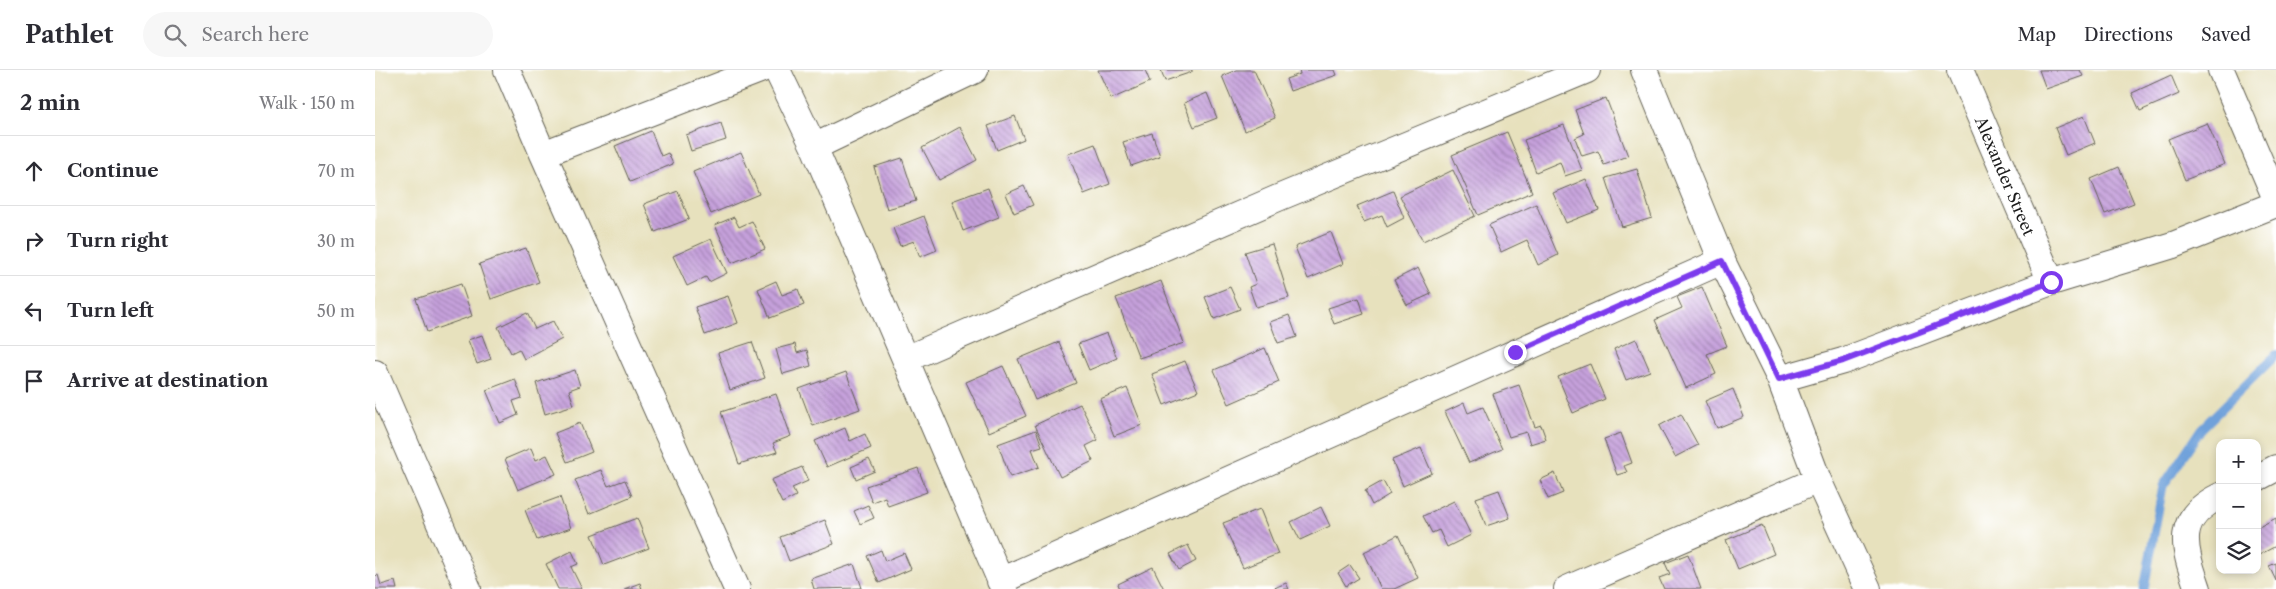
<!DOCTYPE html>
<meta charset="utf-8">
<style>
body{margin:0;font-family:"Libre Caslon Text",serif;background:#f7f7f7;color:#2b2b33}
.controls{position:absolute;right:15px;bottom:15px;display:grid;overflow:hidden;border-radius:10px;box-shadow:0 2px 8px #0003}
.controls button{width:45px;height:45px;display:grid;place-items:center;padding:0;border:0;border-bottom:1px solid #e1e1e2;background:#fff;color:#2b2b33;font:25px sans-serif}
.stop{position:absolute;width:15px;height:15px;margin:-11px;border:4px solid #7c3aed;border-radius:50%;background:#fff}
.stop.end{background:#7c3aed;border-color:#fff;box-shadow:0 1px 5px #0008}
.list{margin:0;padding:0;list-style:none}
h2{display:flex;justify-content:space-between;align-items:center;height:65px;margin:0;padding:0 20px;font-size:21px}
h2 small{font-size:16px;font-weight:400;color:#7c7c81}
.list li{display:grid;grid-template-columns:32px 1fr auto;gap:15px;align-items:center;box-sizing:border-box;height:70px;padding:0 20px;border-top:1px solid #e1e1e2}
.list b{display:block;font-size:19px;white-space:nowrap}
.list em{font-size:16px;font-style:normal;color:#7c7c81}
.icon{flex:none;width:28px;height:28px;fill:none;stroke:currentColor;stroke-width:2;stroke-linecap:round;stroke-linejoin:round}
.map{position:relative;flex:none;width:1901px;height:519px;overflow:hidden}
header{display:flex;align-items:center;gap:30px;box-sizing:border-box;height:70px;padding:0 25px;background:#fff;border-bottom:1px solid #e1e1e2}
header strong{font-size:24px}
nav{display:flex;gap:28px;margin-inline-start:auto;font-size:18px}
.search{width:350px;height:45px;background:#f7f7f7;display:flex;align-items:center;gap:12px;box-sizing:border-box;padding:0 18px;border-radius:28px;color:#7c7c81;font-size:19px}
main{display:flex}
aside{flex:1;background:#fff}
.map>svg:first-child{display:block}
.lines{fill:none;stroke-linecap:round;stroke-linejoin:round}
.stream{stroke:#70a1da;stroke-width:9}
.building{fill:url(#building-back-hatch)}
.street-casing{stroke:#636154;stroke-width:28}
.street{stroke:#fff;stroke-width:26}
.route{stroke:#7c3aed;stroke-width:6}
.labels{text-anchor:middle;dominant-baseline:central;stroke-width:5;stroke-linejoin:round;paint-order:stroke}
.street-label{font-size:16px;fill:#1c1c1c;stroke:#fff}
</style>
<header>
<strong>Pathlet</strong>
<div class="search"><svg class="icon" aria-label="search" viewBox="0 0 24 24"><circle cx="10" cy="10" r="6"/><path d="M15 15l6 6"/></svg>Search here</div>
<nav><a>Map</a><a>Directions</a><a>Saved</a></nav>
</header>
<main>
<aside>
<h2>2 min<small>Walk · 150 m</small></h2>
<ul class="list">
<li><svg class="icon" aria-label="ahead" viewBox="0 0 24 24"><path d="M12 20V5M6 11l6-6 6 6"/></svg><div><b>Continue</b></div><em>70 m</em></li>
<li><svg class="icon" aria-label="right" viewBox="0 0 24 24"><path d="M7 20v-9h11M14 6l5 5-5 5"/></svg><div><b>Turn right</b></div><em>30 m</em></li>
<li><svg class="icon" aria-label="left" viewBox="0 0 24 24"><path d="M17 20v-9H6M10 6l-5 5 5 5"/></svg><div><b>Turn left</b></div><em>50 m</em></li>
<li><svg class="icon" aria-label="arrive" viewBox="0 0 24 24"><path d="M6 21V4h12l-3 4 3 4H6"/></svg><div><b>Arrive at destination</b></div></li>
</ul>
</aside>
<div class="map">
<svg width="1901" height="519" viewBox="0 0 1901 519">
<defs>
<pattern id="building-back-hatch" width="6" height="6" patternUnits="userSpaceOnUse" patternTransform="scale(1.25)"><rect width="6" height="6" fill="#c6a1dc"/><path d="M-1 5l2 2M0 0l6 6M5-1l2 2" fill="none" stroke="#a082b2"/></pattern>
</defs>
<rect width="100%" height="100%" fill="#fff"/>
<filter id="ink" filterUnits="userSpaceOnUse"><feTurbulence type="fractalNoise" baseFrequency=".02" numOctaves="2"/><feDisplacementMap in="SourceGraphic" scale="10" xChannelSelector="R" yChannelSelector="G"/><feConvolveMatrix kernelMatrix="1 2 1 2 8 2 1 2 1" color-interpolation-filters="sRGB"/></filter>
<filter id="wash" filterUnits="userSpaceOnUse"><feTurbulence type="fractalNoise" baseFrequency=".0096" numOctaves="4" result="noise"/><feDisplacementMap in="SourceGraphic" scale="20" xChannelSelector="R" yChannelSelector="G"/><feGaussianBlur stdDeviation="1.12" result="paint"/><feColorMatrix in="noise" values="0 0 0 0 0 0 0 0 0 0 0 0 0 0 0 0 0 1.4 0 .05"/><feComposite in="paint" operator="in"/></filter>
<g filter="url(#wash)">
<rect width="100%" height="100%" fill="#e7e1bd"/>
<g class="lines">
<!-- stream -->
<path class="stream" d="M1769,519l19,-103 38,-57 75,-74"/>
</g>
<g id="blocks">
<!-- building -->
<path class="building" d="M723,0h47l5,12 -39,17z
M786,0h31v2l-27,9z
M861,0h18l21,48 -30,13 -23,-55z
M924,0h36l2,5 -47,16 -4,-12 14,-5z
M1664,0h41l3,6 -37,13z
M1796,5l8,19 -39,17 -8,-18z
M832,23l10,25 -23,9 -10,-24z
M1231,28l22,58 -24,9 -6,-14 -16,5 -7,-18 9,-4 -9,-24z
M640,46l9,23 -27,11 -9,-24z
M1709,46l11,27 -29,12 -11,-27z
M346,53l5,17 -35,11 -5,-16z
M1832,53l18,41 -40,16 -17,-41z
M1189,55l18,45 -17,6 -5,-14 -24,10 -12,-32z
M585,57l17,33 -38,20 -17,-32z
M276,61l10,25 7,-3 5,11 -43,18 -15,-36z
M1132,62l25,60 -54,23 -26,-60z
M777,63l8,23 -29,10 -8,-24z
M720,74l15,40 -26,10 -16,-40z
M366,82l18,42 -48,20 -18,-42z
M527,88l14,43 -29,8 -13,-42z
M1744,97l15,36 -29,11 -14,-35z
M1262,99l15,49 -30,9 -16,-49z
M1078,100l22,46 -52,25 -23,-45z
M1211,109l13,31 -33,13 -13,-30z
M649,116l9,19 -19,8 -8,-19z
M613,118l11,29 -36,14 -11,-30z
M303,121l11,28 -34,13 -11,-28z
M1018,121l11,27 -17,9 -5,-12 -18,7 -7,-16z
M1161,134l22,51 -20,10 -11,-25 -26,12 -12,-27z
M549,146l13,34 -17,7 -6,-16 -14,5 -7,-18z
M359,147l5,10 13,-6 13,28 -33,14 -17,-38z
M956,162l12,32 -35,15 -13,-32z
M336,169l16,34 -18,9 -3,-5 -19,9 -14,-30z
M897,174l17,54 -33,9 -7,-20 7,-3 -11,-32z
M151,178l13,34 -48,17 -12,-35z
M1043,198l13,26 -24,11 -13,-25z
M401,211l6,14 16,-6 6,16 -34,13 -12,-29z
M786,211l23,62 -45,15 -23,-60z
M86,214l11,32 -45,16 -11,-33z
M855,217l10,22 -26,10 -9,-22z
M1327,217l25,59 -20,8 9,20 -30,14 -31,-68 27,-12 -5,-11z
M353,226l10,27 -33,12 -10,-28z
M984,228l5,16 -30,10 -6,-16z
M152,243l8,16 18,-8 9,18 -38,20 -5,-10 -8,4 -13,-26z
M914,245l8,22 -19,6 -8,-21z
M732,263l10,25 -28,12 -11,-26z
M107,265l9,24 -14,5 -9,-24z
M1261,269l14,32 -24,9 -12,-31z
M377,272l13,36 -35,12 -12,-37z
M684,272l17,41 -41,17 -17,-41z
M420,274l2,9 10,-3 4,16 -28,8 -7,-25z
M890,278l14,34 -50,22 -15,-34z
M810,291l13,30 -34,14 -12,-31z
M1215,294l15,35 -32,14 -15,-36z
M628,296l23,50 -37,16 -23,-50z
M200,300l5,16 -11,4 5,15 -29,9 -9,-31z
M471,302l14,37 -47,17 -14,-37z
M140,309l7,19 -9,3 5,14 -18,8 -14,-33z
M1144,315l16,42 6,-2 5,14 -16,5 -4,-12 -17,5 -16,-43z
M752,318l15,37 -28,11 -14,-37z
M1358,319l11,28 -27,11 -12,-27z
M401,324l15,42 -18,7 4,9 -38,12 -18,-52z
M1089,333l4,10 15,-6 19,42 -33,14 -24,-51z
M705,334l18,36 -12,6 7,15 -33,16 -25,-52z
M1306,344l17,31 -23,12 -16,-31z
M205,353l12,29 -25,10 -12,-29z
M470,358l5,13 15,-7 6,14 -44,19 -12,-26z
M661,360l6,16 -10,3 7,18 -29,10 -12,-33z
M1246,363l11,30 -8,3 3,6 -10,3 -13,-36z
M156,378l5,12 11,-5 9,19 -38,16 -13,-31z
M1046,378l11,25 -29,13 -11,-26z
M494,389l6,12 -19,8 -5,-12z
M427,397l6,14 -16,7 4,8 -14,7 -11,-23z
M543,398l9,24 -39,14 -3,-9 -13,5 -6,-16z
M226,400l7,16 17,-6 7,16 -43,18 -14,-34z
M1180,403l8,20 -15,6 -8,-19z
M1008,411l7,13 -18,11 -7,-14z
M1124,420l11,28 -24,8 -10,-28z
M185,427l11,31 -34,12 -12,-30z
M1079,431l17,34 -24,12 -8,-17 -7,3 -9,-17z
M493,435l6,13 -14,6 -6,-13z
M946,437l9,19 -30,14 -9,-18z
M885,439l18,45 -35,14 -20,-45z
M262,448l12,30 -45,17 -12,-30z
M1901,448v28l-19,10v-28z
M450,450l9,24 -45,17 -9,-24z
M1387,455l12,29 -36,15 -12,-29z
M1023,465l20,43 -24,11h-13l-17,-37z
M813,475l8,16 -17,9 -9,-16z
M506,480l4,11 19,-8 7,16 -32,14 -12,-27z
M197,481l6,13 -7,3 11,22h-24l-12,-25z
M1313,484l13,35h-37l-5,-11 11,-4 -5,-11z
M1901,493v18l-7,-15z
M479,494l8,24 -48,1 -3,-10z
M975,495l9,13 -13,8 -8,-13z
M778,497l11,22h-44l-2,-5z
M3,505l3,10 14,-4 2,8h-22v-13z
M265,513l2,6h-18z
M911,513l3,6h-17z"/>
</g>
</g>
<g filter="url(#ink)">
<use href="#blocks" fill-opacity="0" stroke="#636154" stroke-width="1"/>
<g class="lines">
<defs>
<path id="street" d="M132,0l36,84 194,435
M402,0l37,77 190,442
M1269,0l78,191 58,118 38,101 50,109
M1585,0l91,212
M1846,0l55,129
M439,77l161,-77
M168,84l217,-84
M531,289l372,-161 309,-128
M0,303l93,216
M1405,309l63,-18 208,-79 122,-37 103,-41
M1882,408l19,-10
M625,511l722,-320
M1192,519l251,-109
M1823,519c-14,-41 -25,-70 22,-93"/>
</defs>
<!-- street casing -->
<use href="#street" class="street-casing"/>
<!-- street -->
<use href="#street" class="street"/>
</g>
</g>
<g class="lines" filter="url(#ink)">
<!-- route -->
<path class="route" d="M1140,282l207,-91 57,118 64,-18 208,-79"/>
</g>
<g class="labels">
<!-- street labels -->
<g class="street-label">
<text transform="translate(1630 106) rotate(67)">Alexander Street</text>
</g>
</g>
</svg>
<div class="controls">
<button>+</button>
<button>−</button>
<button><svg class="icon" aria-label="layers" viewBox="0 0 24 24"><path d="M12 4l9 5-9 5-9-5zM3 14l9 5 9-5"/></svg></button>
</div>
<div class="stop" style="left:1676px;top:212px"></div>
<div class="stop end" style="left:1140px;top:282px"></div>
</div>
</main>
